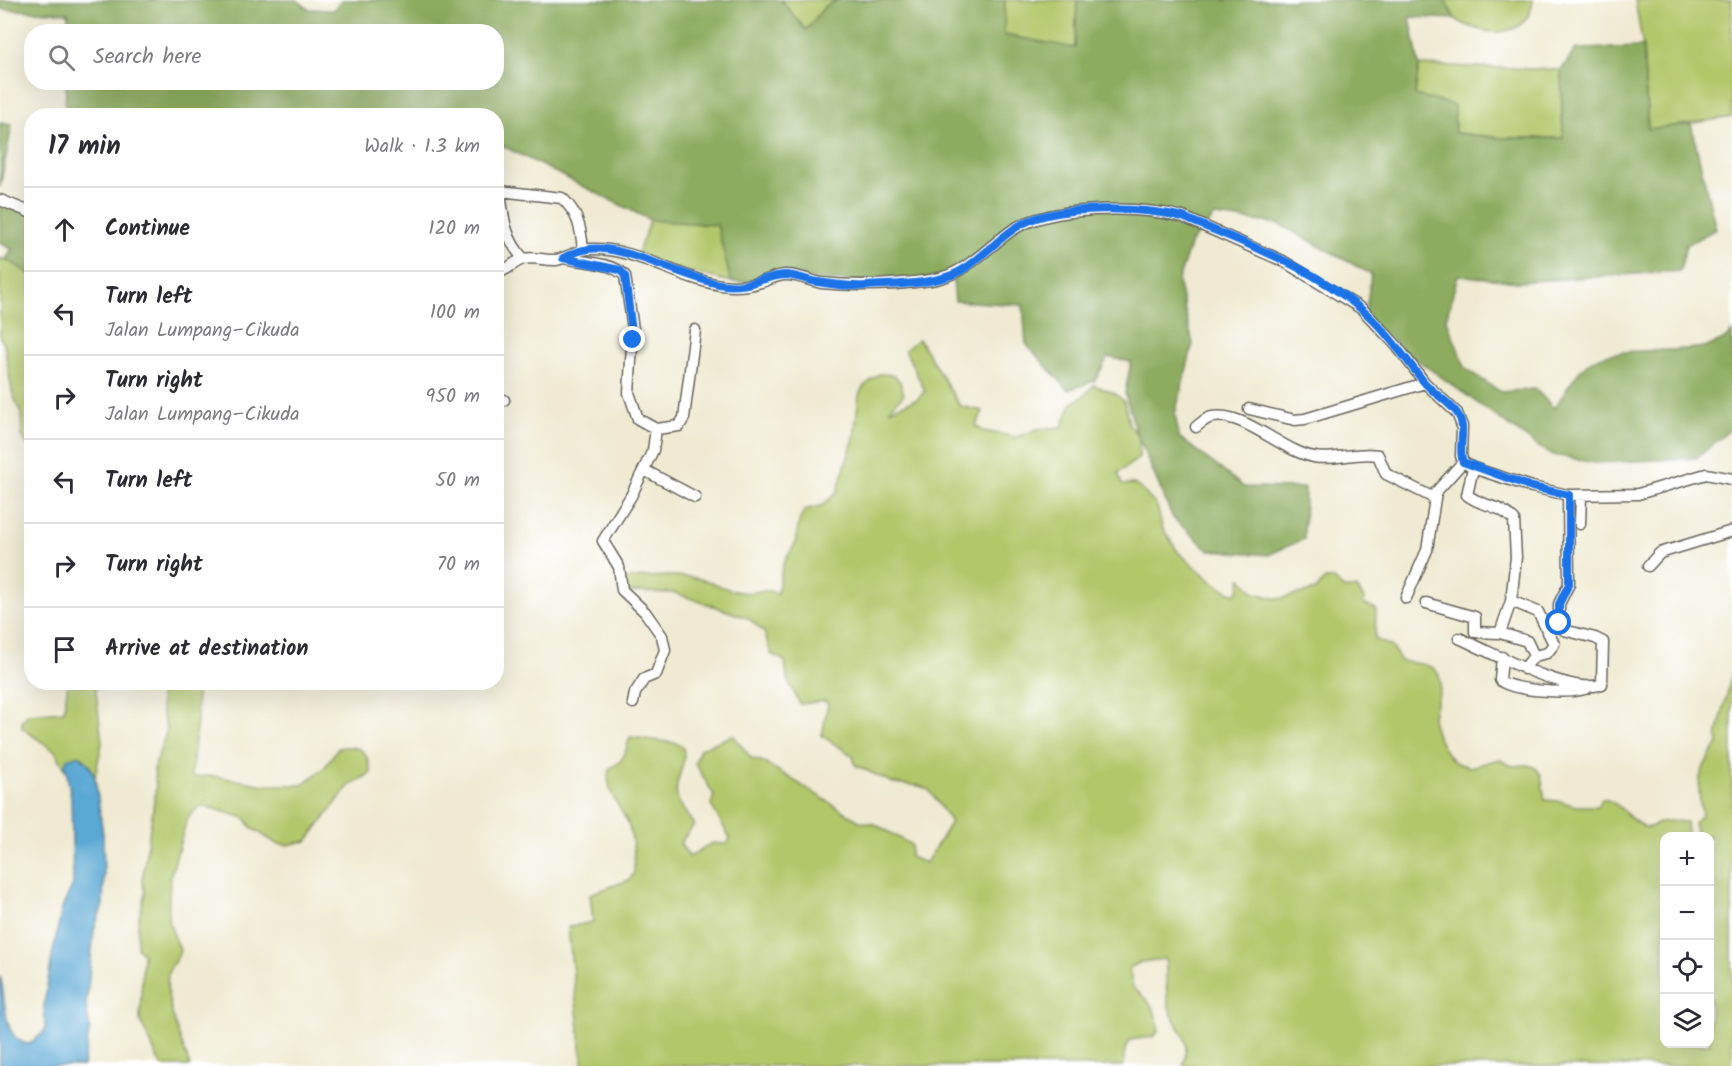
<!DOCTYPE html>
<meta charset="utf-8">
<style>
body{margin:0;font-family:Kalam,sans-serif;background:#f7f7f7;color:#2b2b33}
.controls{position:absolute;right:18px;bottom:18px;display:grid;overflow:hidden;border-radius:12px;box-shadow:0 6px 24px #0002}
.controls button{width:54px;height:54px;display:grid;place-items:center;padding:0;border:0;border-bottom:2px solid #e1e1e2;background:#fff;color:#2b2b33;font:30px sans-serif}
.stop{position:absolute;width:18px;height:18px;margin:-14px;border:4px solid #1a73e8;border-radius:50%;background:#fff}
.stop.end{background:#1a73e8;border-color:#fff;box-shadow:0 2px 6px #0008}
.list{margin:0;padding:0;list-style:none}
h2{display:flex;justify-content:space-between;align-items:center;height:78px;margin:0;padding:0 24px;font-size:26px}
h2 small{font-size:20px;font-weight:400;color:#7c7c81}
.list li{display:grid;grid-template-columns:39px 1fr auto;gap:18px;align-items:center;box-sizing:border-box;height:84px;padding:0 24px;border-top:2px solid #e1e1e2}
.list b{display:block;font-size:22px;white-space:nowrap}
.list p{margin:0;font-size:20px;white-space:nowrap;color:#7c7c81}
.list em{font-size:20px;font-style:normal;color:#7c7c81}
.icon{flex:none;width:33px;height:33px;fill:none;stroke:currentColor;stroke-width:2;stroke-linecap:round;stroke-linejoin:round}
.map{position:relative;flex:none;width:1732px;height:1066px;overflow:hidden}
.search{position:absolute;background:#fff;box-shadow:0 6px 24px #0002;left:24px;top:24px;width:480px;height:66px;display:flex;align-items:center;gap:15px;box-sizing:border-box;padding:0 21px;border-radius:24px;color:#7c7c81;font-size:22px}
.panel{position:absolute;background:#fff;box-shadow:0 6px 24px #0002;left:24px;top:108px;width:480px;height:582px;border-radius:24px}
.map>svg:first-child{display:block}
.green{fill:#b2c76b;stroke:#677244;stroke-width:1.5}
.forest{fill:#8dac5f;stroke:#54643e;stroke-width:1.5}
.water{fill:#5aa8d4;stroke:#3b6278;stroke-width:1.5}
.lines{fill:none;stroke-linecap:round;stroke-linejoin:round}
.minor-casing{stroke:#66645b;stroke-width:13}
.minor{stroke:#fff;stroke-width:10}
.route{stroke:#1a73e8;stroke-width:8}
</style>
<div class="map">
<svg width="1732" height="1066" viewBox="0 0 1732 1066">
<rect width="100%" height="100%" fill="#fff"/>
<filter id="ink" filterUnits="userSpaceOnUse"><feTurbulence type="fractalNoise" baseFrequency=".0167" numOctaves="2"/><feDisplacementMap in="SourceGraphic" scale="12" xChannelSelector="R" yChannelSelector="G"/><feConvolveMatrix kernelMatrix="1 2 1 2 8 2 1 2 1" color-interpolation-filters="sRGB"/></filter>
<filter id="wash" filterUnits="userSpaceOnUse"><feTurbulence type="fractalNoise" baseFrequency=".008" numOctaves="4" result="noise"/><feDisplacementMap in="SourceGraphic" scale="24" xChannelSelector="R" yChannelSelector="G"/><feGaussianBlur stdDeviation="1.35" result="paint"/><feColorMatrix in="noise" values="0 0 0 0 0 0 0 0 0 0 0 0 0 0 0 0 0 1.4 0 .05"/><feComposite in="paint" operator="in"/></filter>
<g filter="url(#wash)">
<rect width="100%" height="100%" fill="#efead1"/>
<!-- green -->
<path class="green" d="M781,0h57l-13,6 -19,24z
M1005,0h72l-2,48 -72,-13z
M1445,0h88c-5,40 -48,37 -76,20 -5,-4 -9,-14 -12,-20z
M1635,0h97v117l-84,13 -5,-83z
M1419,65l142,5 2,68h-61l-47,-5 -40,-38z
M650,220l67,5 14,57 -62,-15 -31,-14z
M0,258l15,5 16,12v176l-9,-15 -1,-22 -9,-23 -8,-48 -4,-5z
M919,339l41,67 23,5 -7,15 7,5 34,6 20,-8 25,-2 9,-23 14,-9 9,-10 20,8 10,8 5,23 10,13v21l-21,15 4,12 12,-1 7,5 16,17 5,21 16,25 37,32 19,10 5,-4 2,-12 14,15 23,6 38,-9 9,-11h9l9,9h14l7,11 -1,5 13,5 -1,30 16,7 10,15c9,2 24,2 32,7 18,13 -2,38 0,54 2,13 13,33 23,41l14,4 29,-8 13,7 16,-1 8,3 5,7 4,25 14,1 16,5h23l4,-7c19,2 25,22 43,28 8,2 9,-4 17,-5 7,-2 16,0 24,0l1,14h-23v208h46v-208h-13l-3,-13 8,-9c-6,-32 -4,-43 16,-70l-1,-8 15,-63v393h-549c9,-33 -4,-31 -13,-56 -6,-15 -2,-36 -5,-51l-24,3 -12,6 4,20c18,13 23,21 26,43l-6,6 -23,3 -6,14v12h-541l-15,-139 25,-5 -3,-28 39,-14 5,-7c1,-14 -1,-33 -5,-47 -7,-18 -27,-38 -19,-58 16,-7 15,-17 20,-31l46,6 7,5c5,18 -12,34 -5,52 4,9 11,17 16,25l-14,18 9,14 23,-14 15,1 3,-6 -19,-33 3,-10 -19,-32 5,-14 33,-14 18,23 13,4 95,59 16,3 36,21 -1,12 16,6 25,-41 -21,-31 -10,-5 -27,-3 -38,-18 -2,-9 -31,-20 6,-32 -3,-3 -25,3 -13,-25 -2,-18 -14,-7 -7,-22 -16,-14 -73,-25 -45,-1 -6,-3v-10c23,-3 59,-5 80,1 13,4 23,10 36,12 16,3 17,-5 37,1l6,-29 12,-20 5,-26 5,-8 18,-5 14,-13 17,-54 5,-43 4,-8 16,-13 15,1 6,7 4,12 -15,16 28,-11 8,-8 -20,-41z
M68,683h27l7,60 -7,34 -12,-20 -18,7v5l-10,-18 -33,-23v-8l7,-6 35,-3z
M162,683h34l1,38 -6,56 22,-1 52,9h37l23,-18 13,-19c23,-4 30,3 33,25l-22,13 -42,55 -20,4 -10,-1 -25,-16 -7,-10 -41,-12 -6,1 -11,12 -17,59 -2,42 12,30c-1,8 -8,13 -11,21 -8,21 13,73 21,95h-29l-21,-46 3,-66 -6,-7 1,-26 7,-28 -3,-12 14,-93 -2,-20 13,-38 -6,-20 -1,-16z"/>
<!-- forest -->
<path class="forest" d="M0,0h297l12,9 25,1 8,-10h439l25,30 19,-24 13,-6h167l-1,35 71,13 2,-48h368l10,19 -45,-2 9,48 -4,30 39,10 1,28 47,5h61l-2,-68 15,-21 67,-2 5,82 43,-5 25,105 -30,16 -6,26 -163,11 -59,-7 -12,44 20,50 35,23 34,-3 19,19c10,-13 20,-34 33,-44 33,-26 121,0 145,-32v96l-35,30 -102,5 -46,-9 -136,-97 -48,-39 6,-44 -92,-50 -64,-8 -24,26 -13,39 15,63 -18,70 4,23 65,50 61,1 -1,51 -36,16 -59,-5 -36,-32 -37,-86 -11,-39 6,-31 -23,-5 -13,24 -27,9 -42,-46 -3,-39 -68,-4 -3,-27 -46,8 -89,-2 -28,-7 -44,9h-14l-14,-57 -67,-5 -153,-77 -1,-27 -431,-1 1,-32 430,-1v-50l-429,-1 1,-18 -68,-4z
M0,123l12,2 -12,63z
M0,199l31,9v67l-25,-16 6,-10 -12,-6z"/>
<!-- water -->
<path class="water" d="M79,755l10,9 6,13 8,57 1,41 -1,30 -9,25 -8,76 4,22 -7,38h-83v-91c7,20 0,65 29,69l13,-10 3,-5 -1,-25 9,-53 9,-43 11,-24 -2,-87 -6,-33 2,-5z"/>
</g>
<g filter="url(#ink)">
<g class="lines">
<defs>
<path id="minor" d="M0,200l32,13
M563,258c18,4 50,4 62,18l8,53 -4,64 9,26 18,10 23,-3 5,-8 11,-88
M524,259c-19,-19 -21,-43 -24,-68l62,7c16,15 19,30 21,52
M496,273c12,-2 18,-12 28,-14 10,-3 22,2 32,1 12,-2 22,-11 34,-11 46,-2 86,29 131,36 13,2 27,1 40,-3 8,-2 17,-8 26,-7 11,0 24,6 35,8 36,4 73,2 109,-3 34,-5 53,-30 80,-49 38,-26 127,-25 172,-14l100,44 79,48 34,36 29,38 32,30 5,13 -1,30 2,6 10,6 59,19 36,8 70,-1 68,-20 26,5
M496,397l8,3
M1249,409l46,11 10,-1 120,-36
M1196,427c5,-4 10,-9 16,-10 32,-6 69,34 102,40 21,4 43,-6 64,-2l8,19 48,24
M1473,468l-6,27c17,13 31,8 47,25l2,37 -5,44 27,11 16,32 -7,9 -13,3 -10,13
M644,470l51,27
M1580,524l1,-29
M1648,566l12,-13 72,-22
M1406,598l21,-48 9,-58 27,-30
M1426,603l49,14v15l25,1 27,8 7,15
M1500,633l11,-32
M1459,638c29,13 114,59 143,46l1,-42 -8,-4 -31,-8 -5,-7v-19l10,-20 -1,-89
M1502,657l-2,23c10,11 79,16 90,6
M633,703l2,-10 9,-14 12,-5 9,-24 -3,-14 -17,-24 -23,-22 -3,-23 -16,-26 28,-45 22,-46 3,-21"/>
</defs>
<!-- minor casing -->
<use href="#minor" class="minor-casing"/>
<!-- minor -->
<use href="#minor" class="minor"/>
</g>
</g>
<g class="lines" filter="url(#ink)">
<!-- route -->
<path class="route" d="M633,340l-8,-64 -5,-6 -57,-12c6,-3 14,-7 21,-8 34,-9 97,27 135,34 29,6 43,-8 66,-9 9,0 19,4 27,6 17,3 37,6 54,5 27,-2 60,-1 86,-11 27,-11 44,-37 70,-51 38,-20 120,-17 161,-7 60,26 128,49 178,92 25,21 43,48 63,73 9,11 25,20 33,31 11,15 0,34 6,49l69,25 37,8v89l-10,20v19"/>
</g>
</svg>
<div class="controls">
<button>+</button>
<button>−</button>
<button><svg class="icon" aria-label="locate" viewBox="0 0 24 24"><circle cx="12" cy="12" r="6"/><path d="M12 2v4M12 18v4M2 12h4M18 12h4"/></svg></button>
<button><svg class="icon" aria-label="layers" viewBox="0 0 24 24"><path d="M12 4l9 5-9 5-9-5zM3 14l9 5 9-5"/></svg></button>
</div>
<div class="stop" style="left:1559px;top:623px"></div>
<div class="stop end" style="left:633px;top:340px"></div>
<div class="search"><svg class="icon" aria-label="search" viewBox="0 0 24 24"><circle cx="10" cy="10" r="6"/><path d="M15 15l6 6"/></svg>Search here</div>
<section class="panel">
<h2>17 min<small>Walk · 1.3 km</small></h2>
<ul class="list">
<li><svg class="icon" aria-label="ahead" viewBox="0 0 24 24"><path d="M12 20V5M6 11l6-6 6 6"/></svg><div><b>Continue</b></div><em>120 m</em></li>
<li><svg class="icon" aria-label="left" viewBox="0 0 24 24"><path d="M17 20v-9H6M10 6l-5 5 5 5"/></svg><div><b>Turn left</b><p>Jalan Lumpang–Cikuda</p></div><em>100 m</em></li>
<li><svg class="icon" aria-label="right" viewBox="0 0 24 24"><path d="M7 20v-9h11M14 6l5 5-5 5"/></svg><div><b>Turn right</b><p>Jalan Lumpang–Cikuda</p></div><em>950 m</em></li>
<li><svg class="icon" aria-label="left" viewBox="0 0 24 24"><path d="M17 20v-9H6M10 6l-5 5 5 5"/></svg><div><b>Turn left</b></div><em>50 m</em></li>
<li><svg class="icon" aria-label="right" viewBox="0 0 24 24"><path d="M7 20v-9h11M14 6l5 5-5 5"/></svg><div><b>Turn right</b></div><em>70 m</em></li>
<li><svg class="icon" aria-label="arrive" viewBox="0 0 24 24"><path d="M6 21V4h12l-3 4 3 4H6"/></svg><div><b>Arrive at destination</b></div></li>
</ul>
</section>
</div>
